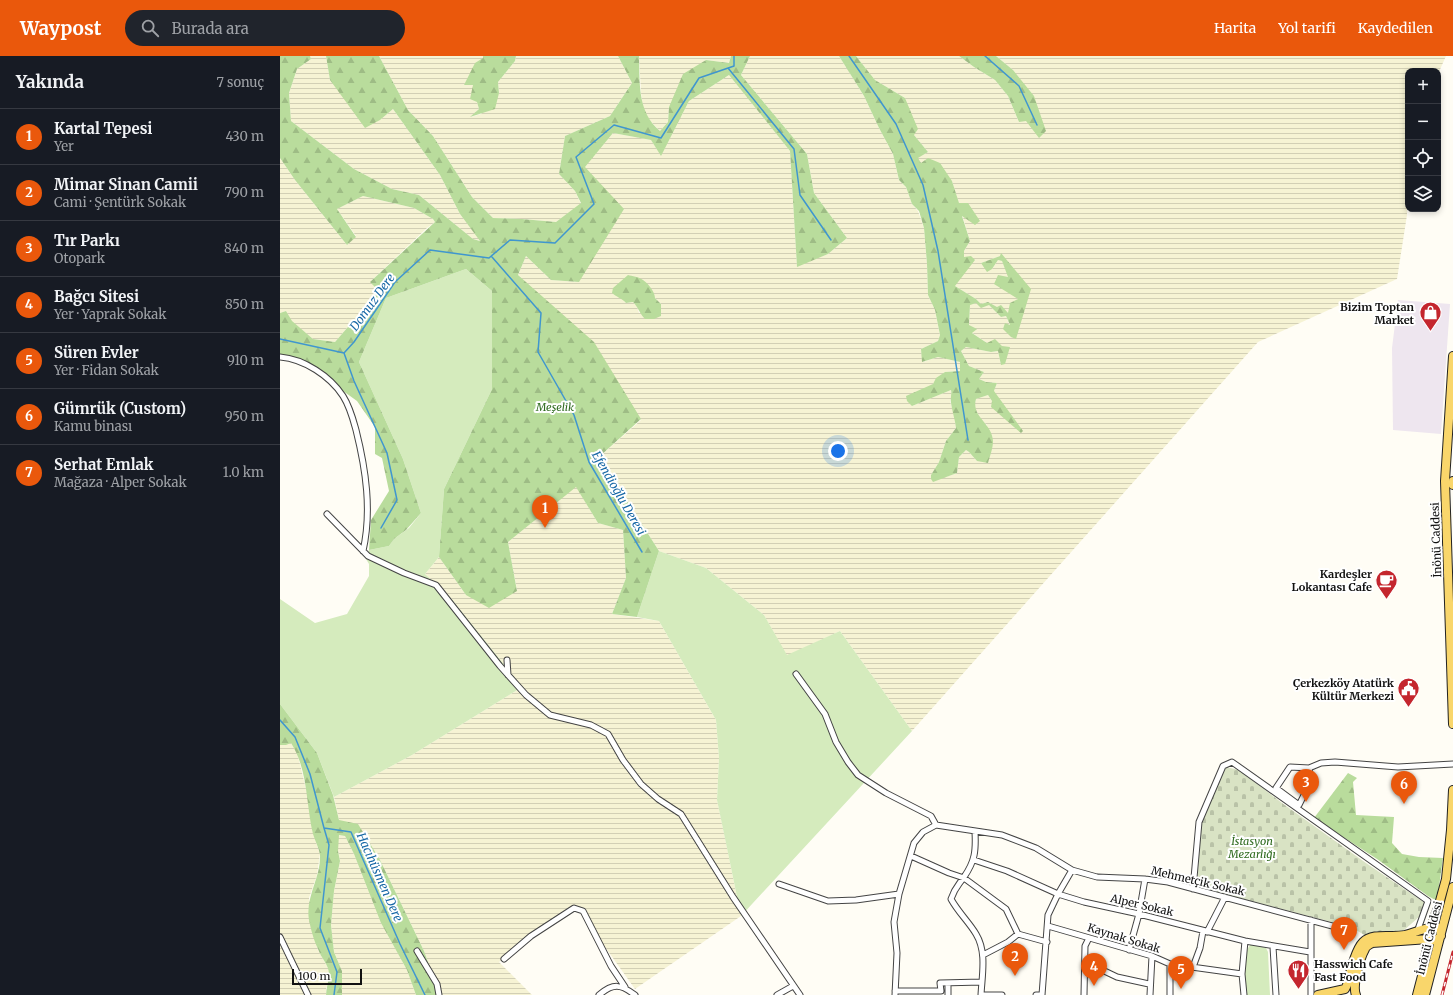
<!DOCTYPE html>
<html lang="tr">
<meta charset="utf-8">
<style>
body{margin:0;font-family:Merriweather,serif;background:#20242c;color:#f1f3f6}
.controls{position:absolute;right:12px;top:12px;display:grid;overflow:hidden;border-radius:8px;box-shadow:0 2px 6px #0003}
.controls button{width:36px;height:36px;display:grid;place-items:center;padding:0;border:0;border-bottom:1px solid #363941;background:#171b24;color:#f1f3f6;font:20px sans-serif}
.scale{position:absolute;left:12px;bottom:10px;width:70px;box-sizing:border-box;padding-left:4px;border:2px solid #111;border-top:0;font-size:11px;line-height:14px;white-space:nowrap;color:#111;-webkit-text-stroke:3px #fff;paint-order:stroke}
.you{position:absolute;left:558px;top:395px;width:14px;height:14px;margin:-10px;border:3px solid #fff;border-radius:50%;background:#1a73e8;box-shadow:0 0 0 6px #1a73e833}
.badge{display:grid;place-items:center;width:26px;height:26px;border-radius:50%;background:#ea580c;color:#fff;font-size:13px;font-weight:700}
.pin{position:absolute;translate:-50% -33px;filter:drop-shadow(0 1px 2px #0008)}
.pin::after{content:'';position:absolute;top:21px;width:14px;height:12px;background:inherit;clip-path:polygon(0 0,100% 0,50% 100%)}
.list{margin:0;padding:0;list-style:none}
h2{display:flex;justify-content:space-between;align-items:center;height:52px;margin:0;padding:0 16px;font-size:17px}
h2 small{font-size:13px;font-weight:400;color:#9ea1a6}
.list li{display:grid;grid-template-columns:26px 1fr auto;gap:12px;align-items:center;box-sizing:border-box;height:56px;padding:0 16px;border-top:1px solid #363941}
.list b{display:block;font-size:15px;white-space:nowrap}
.list p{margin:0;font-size:13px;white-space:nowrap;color:#9ea1a6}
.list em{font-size:13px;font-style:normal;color:#9ea1a6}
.icon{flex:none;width:22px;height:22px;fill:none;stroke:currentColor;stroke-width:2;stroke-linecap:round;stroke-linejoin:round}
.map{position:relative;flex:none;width:1173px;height:939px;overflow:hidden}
header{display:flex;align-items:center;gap:24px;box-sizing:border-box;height:56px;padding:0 20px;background:#ea580c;color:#fff}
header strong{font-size:19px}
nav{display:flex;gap:22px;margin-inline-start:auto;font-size:14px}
.search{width:280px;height:36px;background:#20242c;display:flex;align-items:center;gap:10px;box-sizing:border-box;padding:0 14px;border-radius:22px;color:#9ea1a6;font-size:15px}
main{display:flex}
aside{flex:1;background:#171b24}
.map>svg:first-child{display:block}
.industrial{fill:#eee6ef}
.farmland{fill:url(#farmland-rules);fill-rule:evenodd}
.green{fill:#d5ebbd}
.forest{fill:url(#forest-firs)}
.cemetery{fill:url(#cemetery-stones)}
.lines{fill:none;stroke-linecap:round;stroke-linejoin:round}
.stream{stroke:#3f96cf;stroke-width:1.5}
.minor-casing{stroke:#444;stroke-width:7}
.primary-casing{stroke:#222;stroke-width:10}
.minor{stroke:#fff;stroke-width:5}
.primary{stroke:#f9d66b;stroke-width:8}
.rail-casing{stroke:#c4262e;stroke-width:3}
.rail{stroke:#fff;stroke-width:1.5;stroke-dasharray:4.5;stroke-linecap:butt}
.labels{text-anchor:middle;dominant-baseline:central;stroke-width:4;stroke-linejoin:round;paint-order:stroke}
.poi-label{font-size:11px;font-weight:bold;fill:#111;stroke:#fff;text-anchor:end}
.park-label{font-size:11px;font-style:italic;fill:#2f6b1f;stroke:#fff}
.street-label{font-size:11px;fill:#111;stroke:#fff}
.water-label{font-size:12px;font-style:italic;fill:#1768a6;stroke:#fff}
</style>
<header>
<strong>Waypost</strong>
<div class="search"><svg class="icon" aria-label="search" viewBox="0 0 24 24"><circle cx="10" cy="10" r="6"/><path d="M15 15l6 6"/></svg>Burada ara</div>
<nav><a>Harita</a><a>Yol tarifi</a><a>Kaydedilen</a></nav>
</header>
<main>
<aside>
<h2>Yakında<small>7 sonuç</small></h2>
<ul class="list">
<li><span class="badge">1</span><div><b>Kartal Tepesi</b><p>Yer</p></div><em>430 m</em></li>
<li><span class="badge">2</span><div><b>Mimar Sinan Camii</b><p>Cami · Şentürk Sokak</p></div><em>790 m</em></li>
<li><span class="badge">3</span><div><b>Tır Parkı</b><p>Otopark</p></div><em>840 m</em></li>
<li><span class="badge">4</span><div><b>Bağcı Sitesi</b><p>Yer · Yaprak Sokak</p></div><em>850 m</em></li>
<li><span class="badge">5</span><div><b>Süren Evler</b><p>Yer · Fidan Sokak</p></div><em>910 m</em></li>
<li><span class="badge">6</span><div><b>Gümrük (Custom)</b><p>Kamu binası</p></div><em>950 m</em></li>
<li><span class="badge">7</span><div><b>Serhat Emlak</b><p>Mağaza · Alper Sokak</p></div><em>1.0 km</em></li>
</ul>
</aside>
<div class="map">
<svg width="1173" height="939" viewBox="0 0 1173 939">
<defs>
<pattern id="farmland-rules" width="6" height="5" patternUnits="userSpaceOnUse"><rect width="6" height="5" fill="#f6f3d4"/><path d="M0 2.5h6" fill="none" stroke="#d2cfb5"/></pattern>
<pattern id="forest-firs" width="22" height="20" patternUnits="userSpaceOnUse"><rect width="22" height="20" fill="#b9dc9c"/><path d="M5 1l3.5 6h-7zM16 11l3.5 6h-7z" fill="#9ebc85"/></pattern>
<pattern id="cemetery-stones" width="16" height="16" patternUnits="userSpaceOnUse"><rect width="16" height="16" fill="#d9e3c4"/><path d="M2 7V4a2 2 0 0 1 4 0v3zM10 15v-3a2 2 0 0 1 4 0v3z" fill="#b9c2a7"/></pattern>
</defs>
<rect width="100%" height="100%" fill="#fffdf5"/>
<!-- industrial -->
<path class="industrial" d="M1118,244l52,4 -9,130 -48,-4 -1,-82z"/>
<!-- farmland -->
<path class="farmland" d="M30,0h16l4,24 50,40 13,-11 47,66 20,39 21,27 -8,-2 -54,-44 -27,-6 -38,-20 -63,-48 -2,-28 8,-24 14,-10z
M99,0h104v2l-19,27h9l6,24 -8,8 10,-3 18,-21 -1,-11 17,-21 1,-5h102l14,27 -22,33 -45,20 -6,38 16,17 6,13 -25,18 -34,-3 -29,-1 -21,-21 -39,-61 -25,-26z
M359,0h92l-2,7 -23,-3 -37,47 -1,15 -8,9 -9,-9 -8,-13 -2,-16z
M470,0h89l25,40 15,32 14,26 6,26 7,7 6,17 6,7 6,17 3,36 1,31 7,15 5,25 -2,6 -17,8 2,13 15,-5 22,5v9l-15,1 -12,12 -21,22 39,-16 1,7 -2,4 5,17 1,10 -10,13 -7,21 -8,13 15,2 11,-4 2,-16 7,-7 3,2 8,9 10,-36 -6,-5 -7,-14 2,-7 12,-4 4,6 2,-10 3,-8 -11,-1 -7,-3 5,-7 -15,-6 -8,-15 5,-4 25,5 7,-1 3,13 1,-18 -15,-3 -16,-11 -2,-6 1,-22 6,-1 13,2 12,12 5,-1 4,10 1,11 19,-48 -30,-33 -19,7 11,6 6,-9 4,1 16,38 -10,15 -20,-12 -7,2 -5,-5 -21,-13 9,-28v-7l6,-10 -18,-60 -31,-18 -4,-5 11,-6 -14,-17 -9,-37 -30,-18 -19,-24h103l15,11 21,13 13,16 11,26 -6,-52 -17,-14h450l-8,18v-3h-30l-1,144 -10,64 -139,63 -346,389 -72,-100 -53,25 -23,-41 -58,-47 -47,-17 -60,-94 42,-37 -123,-145 8,-19 25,24 28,2 5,-115 29,-34 38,7 10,15 28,-54 40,-26 61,76 7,115 31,-12 19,-16 -33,-45 -7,-39 -66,-79zM375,242l6,6 -22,9 -2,-7 -4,-4 -7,1 -3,-4z
M0,102l15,22 52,65 9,-9 -19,-27 26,-13 51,12 19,11 2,3 -8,6 -56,53 8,10 -44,51 -22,-3 -22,-18 -5,-10 -6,2z
M296,430l22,37 25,7 3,48 -14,36 47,7 57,99 3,38 -2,42 24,116 -106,73 -60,-84 -76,57 33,33h-92l-16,-44 -44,-91 -41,-40 -5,-23 78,-42 110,-68 -72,-90 -25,-23 14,-17 27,38 51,-5 -9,-48z
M11,687l6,9 11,45 6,39 6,18 -3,21 -8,23 9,52 10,18 2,7 -4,14v6h-46v-250z
M58,779l7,1 9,18 28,70 25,46 9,25h-74v-24l-8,-19 -3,-27 3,-34 6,-30 -2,-10z"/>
<!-- green -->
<path class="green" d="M186,213l26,22v98l-48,100 -5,68 -14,17 25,23 72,90 -110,68 -78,42 -17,-44 -37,-49v-105l35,24 32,-9 22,-38v-12l-3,-5 3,-9 20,-4 5,-7 15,-11 12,-15 -18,-54 -44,-97 27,-64z
M379,495l47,17 58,47 23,40 53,-24 72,100 -171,185 -24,-116 2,-42 -3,-38 -57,-99 -22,-4z
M971,888l15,4 2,4 2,43h-25c-1,-13 -4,-41 6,-51z"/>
<!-- forest -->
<path class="forest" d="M0,0h30l1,3 -14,10 -8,24 2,28 63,48 38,20 27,6 54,44 7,2 -20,-27 -20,-39 -47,-66 -13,11 -15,8 -35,-48 -4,-24h53l29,54 25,26 39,61 21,21 29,1 34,3 25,-19 -6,-12 -16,-17 6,-38 45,-20 22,-33 -14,-27h21c1,27 -2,56 21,75l8,-9 1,-15 14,-33 23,-14 23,3 2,-7h19l-9,19 66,79 7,39 33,45 -19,16 -31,13 -7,-116 -61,-76 -40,26 -28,55 -10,-16 -38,-7 -28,34 39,42 -45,73 -28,-2 -25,-24 -8,19 76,67 47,77 -42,38 60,94 -22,66 -25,-3 14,-36 -3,-48 -25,-7 -22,-36 -68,55 9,49 -28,17 -23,-13 -27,-38 5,-68 48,-100v-98l-26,-22 -80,29 -27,64 44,97 18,54 -15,17 -12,9 -5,7 -20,4 2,-30 18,-29 -7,-33 -7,-4v-27l-18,-26 -50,-36 -27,-8v-44l6,-2 6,10 21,18 22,3 44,-51 -9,-9 65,-60 -2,-3 -19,-11 -51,-12 -26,13 19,28 -9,8 -52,-65 -15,-22z
M203,0h33l-1,5 -17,21 1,11 -4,16 -25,8 9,-8 -2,-7 -7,-3 3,-14h-9l11,-22 8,-5z
M559,0h17l19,24 30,18 13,31 -4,6 14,17 -10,6 3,5 7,-5 12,5 12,18 7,22h9l12,18 -5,4 -13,-9 8,25 -6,10v6l7,-1 4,4 -20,26 21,13 5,5 7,-2 9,5 4,-2 7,8 2,-10 8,-4 -24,-15 4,-9 10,2 -6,-16 -4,-1 -6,9 -5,3 -6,-9 19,-7 1,-3 30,36 -15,50 -5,-2 -8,-8 2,-6 5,2 -4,-9 -5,1 -12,-12 -8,3 -5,-5 -6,2 -1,20 8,4 -5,4 15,10 8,-4 7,7 8,1 -5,17 -4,1 -3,-14 -7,1 -25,-5 -5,4 8,15 15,6 -5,7 7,3 11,1 -3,8 29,40 -2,2 -30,-26 1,-6 -4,-6 -12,4c-5,18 16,24 17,42 0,7 -3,15 -5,22l-11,-2 -8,-9 -3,-2 -7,7 -2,16 -24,9 -2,-3v-4l8,-13 7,-21 10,-13c-1,-9 -4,-17 -5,-25 -1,-4 1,-9 0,-13l-39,16 -5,-5 -1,-5 27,-12 3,-6 9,-6 15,-1v-9l-22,-5 -16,5 -1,-13 17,-8 2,-6 -5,-25 -7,-15 -1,-31 -3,-36 -5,-17 -7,-7 -6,-17 -7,-7 -6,-26 -14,-26 -15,-32z
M679,0h37l17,14 21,26 12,35 -7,7 -13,-17 -7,1 -11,-26 -13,-16 -21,-13z
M348,219c4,1 11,2 15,5 5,3 12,12 12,18l6,6v12l-7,3h-9c-5,-5 -7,-12 -12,-17l-7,1c-4,-5 -10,-6 -14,-10l1,-5z
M0,648l37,49 16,42 6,25 19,4 22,36 44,91 16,44h-24l-9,-25 -26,-47 -27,-69 -9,-18 -6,-1 -1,16 2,10 -6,30 -3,34 3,27 8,19v24h-16c0,-7 3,-14 3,-21 0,-9 -8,-16 -11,-25 -4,-8 -7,-19 -9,-29 -4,-23 12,-42 11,-65 -1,-7 -5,-14 -7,-21 -7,-29 -5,-65 -22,-91l-5,2h-6z
M1068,717l9,5 -4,4 3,33 38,2 -2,26 10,11 17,3 24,1 -6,43 -9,-5 -51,-37 -63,-41z"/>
<!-- cemetery -->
<path class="cemetery" d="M946,711l13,3 43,33 84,60 59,40 -6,14 -16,14 -8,2 -29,3 -15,-9 -154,-40 4,-65z"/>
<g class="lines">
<!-- stream -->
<path class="stream" d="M569,0l47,68 27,61 15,66 30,189
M705,0l34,30 18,39
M448,12l66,81 6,46 31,45
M212,201l49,56 -3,39 36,63 15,47 53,90
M0,283l64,14 10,-11 41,-60 35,-32 59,8 21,-18 45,3 39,-39 -18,-47 38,-32 47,13 38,-60 35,-12v-10
M64,297l10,28 33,72 10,47 -16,28
M0,664l15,17 15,37 14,54 27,4 49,112 25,51
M44,772l5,17 -9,83 17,44 -3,23"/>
<defs>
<path id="minor" d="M0,301c24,2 50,19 63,39 7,11 10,23 13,34 10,40 16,81 7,121
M47,458l41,42 36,17 32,12 64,81 26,29 24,20 41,10 17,9 15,26 18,24 17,15 23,15 52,83 67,98
M227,604l1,15
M516,618l29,40 11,28 12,20 10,13 28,18 45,23 5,9
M1029,712l2,13 -12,24 -23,-17 14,-21 19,1 12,-5 14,-1 63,5 55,-3
M695,776c1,19 0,29 -11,45 -6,9 -9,10 -13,22 7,13 18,23 25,35 11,18 6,41 5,61
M631,800l38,17 15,5 42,31 12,25 29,8
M694,804l33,11 51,23 26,8 55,12 106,27 65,11
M499,828l49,17 28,-1 43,-6
M913,833l6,-67 24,-56 9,-4 196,139 -11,31
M768,870l104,30 18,8 72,10
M927,876l18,-35
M0,881l28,58
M993,891l3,48
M849,894l10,-36 6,-35
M137,895l20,33 2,11
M703,899l25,-13 10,-8
M224,903l27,-23 43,-28 9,3 28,55 14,21
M890,908v31
M805,911h11l21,10 32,7
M913,911l7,-19 3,-17
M615,935h46l-1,-8 42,-1
M319,939c14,-12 22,-11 36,0
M497,939l16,-9
M615,939l2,-42 -3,-31 5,-28 15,-51 9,-11 13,-7 66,10 34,13 36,22 25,7 48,2 23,3 183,49
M668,939v-12
M701,939h21
M756,939h6
M762,939l6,-80 10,-21 14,-24
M804,939l1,-49 4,-8
M870,939l2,-39
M964,939l-2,-21 3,-33
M1031,939v-75"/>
<path id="primary" d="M1173,300l-8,125 8,243
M1173,425v4
M1038,939l27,-6 2,-4c3,-11 8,-35 16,-43 10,-10 29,-4 42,-7 9,-2 28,-11 35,-6l1,7c-4,4 -6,6 -12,3l-57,4c-3,2 -6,3 -7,6 -5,9 -13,37 -9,46
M1137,939l6,-23 7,-44 8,-20 8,-29 5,-49 2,-40
M1145,939l28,-108"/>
</defs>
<!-- minor casing -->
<use href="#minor" class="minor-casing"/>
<!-- primary casing -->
<use href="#primary" class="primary-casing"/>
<!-- minor -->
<use href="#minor" class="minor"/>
<!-- primary -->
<use href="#primary" class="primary"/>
<defs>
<path id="rail" d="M1162,939l11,-43"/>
</defs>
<!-- rail casing -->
<use href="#rail" class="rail-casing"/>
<!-- rail -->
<use href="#rail" class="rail"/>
</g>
<!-- icons -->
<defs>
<symbol id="shop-pin" viewBox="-11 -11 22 30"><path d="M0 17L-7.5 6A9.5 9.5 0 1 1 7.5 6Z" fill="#c4262e" stroke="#fff"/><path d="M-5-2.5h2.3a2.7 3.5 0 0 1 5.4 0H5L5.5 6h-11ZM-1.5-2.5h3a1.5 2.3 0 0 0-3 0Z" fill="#fff"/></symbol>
<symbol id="cafe-pin" viewBox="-11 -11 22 30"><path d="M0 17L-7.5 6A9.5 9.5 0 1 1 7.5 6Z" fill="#c4262e" stroke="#fff"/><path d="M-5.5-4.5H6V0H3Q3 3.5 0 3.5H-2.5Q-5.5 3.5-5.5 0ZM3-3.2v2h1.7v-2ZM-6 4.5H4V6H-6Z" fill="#fff"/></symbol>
<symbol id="civic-pin" viewBox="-11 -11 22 30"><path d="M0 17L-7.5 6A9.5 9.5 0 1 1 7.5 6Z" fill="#c4262e" stroke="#fff"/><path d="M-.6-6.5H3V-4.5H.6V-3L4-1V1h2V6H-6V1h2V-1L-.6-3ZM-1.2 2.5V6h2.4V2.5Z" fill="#fff"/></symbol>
<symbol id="restaurant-pin" viewBox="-11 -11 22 30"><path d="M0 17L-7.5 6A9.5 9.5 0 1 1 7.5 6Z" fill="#c4262e" stroke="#fff"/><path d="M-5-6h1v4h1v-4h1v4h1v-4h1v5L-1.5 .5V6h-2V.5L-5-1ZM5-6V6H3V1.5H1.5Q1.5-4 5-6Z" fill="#fff"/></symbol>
</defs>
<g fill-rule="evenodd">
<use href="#shop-pin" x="1138" y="244" width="25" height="34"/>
<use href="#cafe-pin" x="1094" y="512" width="25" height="34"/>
<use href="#civic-pin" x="1116" y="620" width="25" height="34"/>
<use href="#restaurant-pin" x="1006" y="902" width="25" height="34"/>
</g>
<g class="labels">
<!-- poi labels -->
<g class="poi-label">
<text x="1134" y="251">Bizim Toptan<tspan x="1134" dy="13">Market</tspan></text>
<text x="1092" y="518">Kardeşler<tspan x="1092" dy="13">Lokantası Cafe</tspan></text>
<text x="1114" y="627">Çerkezköy Atatürk<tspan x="1114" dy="13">Kültür Merkezi</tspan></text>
<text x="1034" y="908" text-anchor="start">Hasswich Cafe<tspan x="1034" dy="13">Fast Food</tspan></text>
</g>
<!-- park labels -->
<g class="park-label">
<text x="275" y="351">Meşelik</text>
<text x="972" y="785">İstasyon<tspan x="972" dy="13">Mezarlığı</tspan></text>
</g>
<!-- street labels -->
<g class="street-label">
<text transform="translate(1156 484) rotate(-92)">İnönü Caddesi</text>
<text transform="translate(918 825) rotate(13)">Mehmetçik Sokak</text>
<text transform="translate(862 849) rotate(13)">Alper Sokak</text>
<text transform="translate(844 882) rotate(17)">Kaynak Sokak</text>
<text transform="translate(1149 882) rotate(-76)">İnönü Caddesi</text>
</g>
<!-- water labels -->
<g class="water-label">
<text transform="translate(92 246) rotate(-54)">Domuz Dere</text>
<text transform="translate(339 437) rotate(60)">Efendioğlu Deresi</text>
<text transform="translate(100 821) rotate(66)">Hacıhüsmen Dere</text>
</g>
</g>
</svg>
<div class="controls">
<button>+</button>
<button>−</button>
<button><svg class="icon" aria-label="locate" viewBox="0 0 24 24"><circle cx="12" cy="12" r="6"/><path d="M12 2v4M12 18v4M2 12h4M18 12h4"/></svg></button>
<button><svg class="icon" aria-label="layers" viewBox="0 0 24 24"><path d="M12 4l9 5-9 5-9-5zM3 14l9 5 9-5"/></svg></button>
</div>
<div class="scale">100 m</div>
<div class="you"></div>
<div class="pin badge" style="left:265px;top:472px">1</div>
<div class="pin badge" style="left:735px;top:920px">2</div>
<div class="pin badge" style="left:1026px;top:746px">3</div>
<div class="pin badge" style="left:814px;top:930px">4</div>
<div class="pin badge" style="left:901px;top:933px">5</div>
<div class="pin badge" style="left:1124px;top:748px">6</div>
<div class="pin badge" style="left:1064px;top:894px">7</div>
</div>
</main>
